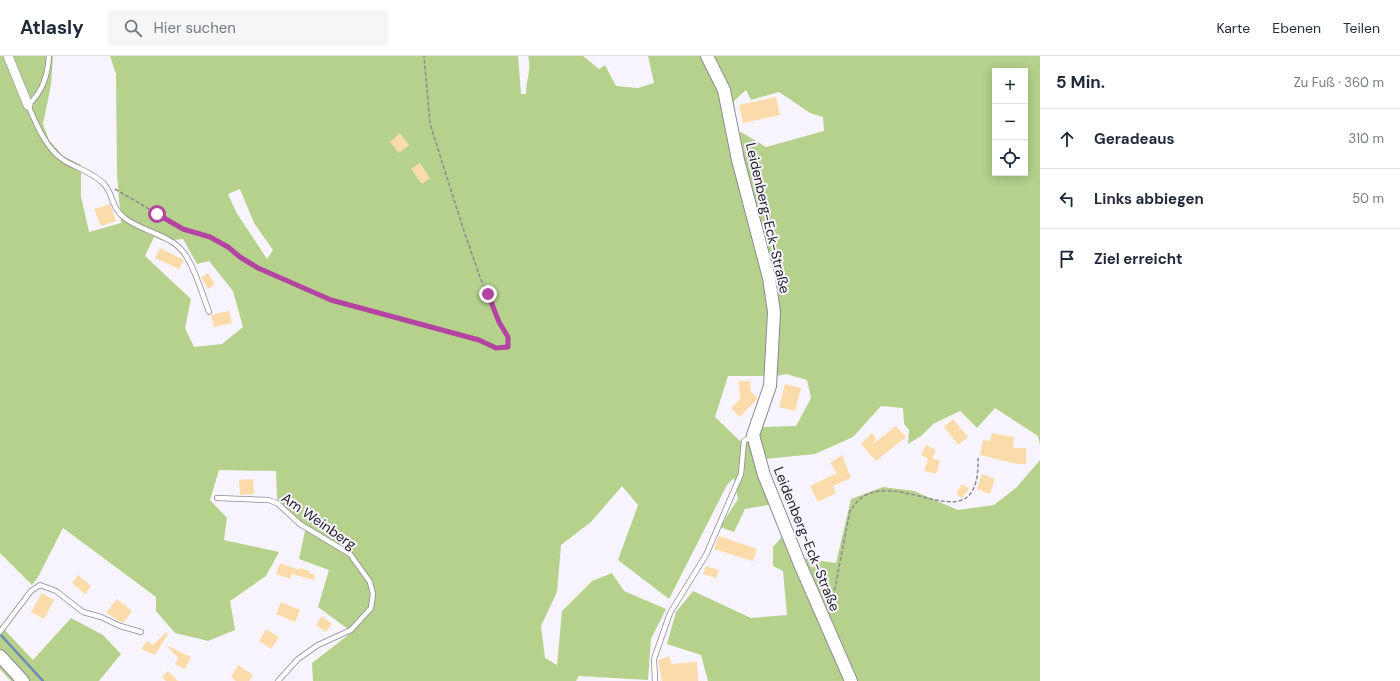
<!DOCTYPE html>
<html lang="de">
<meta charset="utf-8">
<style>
body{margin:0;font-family:"DM Sans",sans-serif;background:#f6f6f7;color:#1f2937}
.controls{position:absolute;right:12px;top:12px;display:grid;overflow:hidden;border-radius:0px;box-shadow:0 2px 10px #0003}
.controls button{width:36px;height:36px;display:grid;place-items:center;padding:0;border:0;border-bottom:1px solid #e0e1e3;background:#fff;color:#1f2937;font:20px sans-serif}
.stop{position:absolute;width:12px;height:12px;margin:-9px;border:3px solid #b444a1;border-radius:50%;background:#fff}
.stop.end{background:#b444a1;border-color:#fff;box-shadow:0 1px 4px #0008}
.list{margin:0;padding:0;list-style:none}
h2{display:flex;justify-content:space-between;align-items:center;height:52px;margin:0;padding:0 16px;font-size:17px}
h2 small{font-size:13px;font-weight:400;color:#747a83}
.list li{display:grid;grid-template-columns:26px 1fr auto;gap:12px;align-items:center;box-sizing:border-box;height:60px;padding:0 16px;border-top:1px solid #e0e1e3}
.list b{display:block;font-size:15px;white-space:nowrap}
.list em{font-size:13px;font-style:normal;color:#747a83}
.icon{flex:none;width:22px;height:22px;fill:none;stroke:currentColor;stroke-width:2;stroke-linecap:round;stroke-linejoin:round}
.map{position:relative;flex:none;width:1040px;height:625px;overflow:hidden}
header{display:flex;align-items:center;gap:24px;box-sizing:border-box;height:56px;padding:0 20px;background:#fff;border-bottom:1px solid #e0e1e3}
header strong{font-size:19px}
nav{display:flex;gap:22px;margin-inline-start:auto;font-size:14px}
.search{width:280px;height:36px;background:#f6f6f7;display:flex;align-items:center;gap:10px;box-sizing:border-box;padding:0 14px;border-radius:0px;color:#747a83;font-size:15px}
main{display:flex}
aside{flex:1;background:#fff}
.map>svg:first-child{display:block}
.green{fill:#b5d18c;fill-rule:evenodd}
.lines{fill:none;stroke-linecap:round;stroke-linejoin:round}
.stream{stroke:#6f8ab6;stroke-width:2.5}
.building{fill:#fadba9}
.lane-casing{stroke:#8d8897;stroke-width:6}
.street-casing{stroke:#8d8897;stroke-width:10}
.secondary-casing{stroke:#8d8897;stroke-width:14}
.path{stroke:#8d8a92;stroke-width:1.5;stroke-dasharray:4 2;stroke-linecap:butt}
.lane{stroke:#fff;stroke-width:4.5}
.street{stroke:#fff;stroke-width:9}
.secondary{stroke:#fff;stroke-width:12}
.route{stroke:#b444a1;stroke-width:5}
.labels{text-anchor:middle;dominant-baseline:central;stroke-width:4;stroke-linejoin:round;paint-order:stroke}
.street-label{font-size:14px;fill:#242228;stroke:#f8f4fe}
</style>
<header>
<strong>Atlasly</strong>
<div class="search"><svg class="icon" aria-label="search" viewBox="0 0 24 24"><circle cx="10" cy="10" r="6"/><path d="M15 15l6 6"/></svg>Hier suchen</div>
<nav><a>Karte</a><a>Ebenen</a><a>Teilen</a></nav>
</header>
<main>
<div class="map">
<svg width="1040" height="625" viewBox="0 0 1040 625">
<rect width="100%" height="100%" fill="#f8f4fe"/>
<!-- green -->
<path class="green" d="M0,0h53l-2,29 -8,39 6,16 14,16 18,9v32l8,35 32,-9 -4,-48 -1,-101 -6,-18h408l3,38h5c0,-15 6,-24 2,-38h55l16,13 6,-4 11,21 22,2 16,-5 -6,-27h392v389l-2,-9 -43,-28 -18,20 -17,-17 -27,13 -12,12 -13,8 1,-14 -5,-6 -1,-16 -22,-2 -28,31 -38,17 -60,6 19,44 -29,5 -11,23 -14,-5 18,-28 -4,-21 -7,7 -58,114 -51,-39 20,-55 -16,-19 -31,36 -30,23 -4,47 -16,34 4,32 12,7 5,-54 30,-30 20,-8 12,18 42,18 -15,30 -3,41 -69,-4 -3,5h-263l-1,-18 40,-31 -34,-25 11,-37 -30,-11 7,-33 -29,-27 -1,-28 -57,-1 -9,30 17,18 -3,22 55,12 -13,24 -36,25 5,29 -27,11 -33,-8 -19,-22v-14l-93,-69 -25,49 -6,8 -32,-32zM995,15h30v102h-30zM746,34l5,10 28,-8 31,21 13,4 1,14 -58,16 -25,-15 -6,3 -4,-18 4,-2 -1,-14zM240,133l14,34 19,27 -6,9 -31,-47 -8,-18zM154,181l9,4 20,-2 14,25 12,-3 24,30 10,36 -21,17 -28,3 -9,-19 6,-29 -46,-43zM786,318l21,6 4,18 -15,28 -35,1 -21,14 -25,-24 13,-41h48z
M1040,404v221h-332l-7,-26 -34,-11 9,-32 17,-21 58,27 36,-3 -4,-44 -10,-5v-19l12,-14 10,24 41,6 15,-64 32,-12 31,4 44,19 36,-5 23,-18z
M71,562l32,17 18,19 -22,27h-88l-11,-12v-44l33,35z"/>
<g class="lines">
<!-- stream -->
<path class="stream" d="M0,578l43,47"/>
</g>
<!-- building -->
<path class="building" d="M776,41l4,18 -37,8 -4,-18z
M400,77l9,12 -10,8 -9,-11z
M420,107l10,15 -8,6 -11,-15z
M110,148l6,17 -15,5 -7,-17z
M160,192l24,12 -5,9 -24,-11z
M208,217l7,11 -7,5 -7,-12z
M229,255l3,12 -18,4 -3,-12z
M739,325h11l1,11 7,6 -18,19 -9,-9 9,-9z
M785,328l16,4 -6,23 -16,-4z
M953,363l15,18 -10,8 -14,-18z
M896,370l10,11 -30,24 -15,-17 11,-11 4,5 -3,6z
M992,377l22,4 -1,11h13v16h-9l-37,-9 3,-15 7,1z
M926,389l10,5 -4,8 8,3 -4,13 -12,-3 4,-12 -7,-4z
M842,399l9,23 -18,8 3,7 -18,9 -8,-16 27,-13 -7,-10z
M982,418l13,5 -5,15 -13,-5z
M253,423l1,15 -14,1 -1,-15z
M962,428l7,5 -7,9 -6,-4z
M719,480l38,13 -4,12 -39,-12z
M280,507l20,7v-2l10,3 -1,2 6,2 -1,5 -22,-6 -2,5 -14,-5z
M706,510l13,4 -3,8 -13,-4z
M78,519l13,11 -6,8 -13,-11z
M42,537l12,7 -10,19 -13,-7z
M117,543l15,12 -9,12 -17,-10z
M281,546l19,8 -5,12 -19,-8z
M322,560l10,8 -6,8 -10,-7z
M266,573l13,8 -8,12 -12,-8z
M166,576l2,2 -13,21 -14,-6 6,-8 6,4z
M166,589l25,12 -6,12 -10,-5 3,-6z
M669,600l3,8 25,-2 1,19h-36l-4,-21z
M238,609l15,10 -4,6h-13l-5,-4z
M168,615l10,10h-12l-4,-4z"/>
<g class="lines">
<defs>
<path id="lane" d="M49,0c-1,18 -7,37 -21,49 8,18 17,42 34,54 13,9 31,13 42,25 10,11 7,25 22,35 18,13 45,16 58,34 10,12 19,43 25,59
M217,442l51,2 9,3 23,21 50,30 20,28 3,12 -2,14 -20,22 -33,15 -20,14 -20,22
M0,576l31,-41 9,-6 16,6 27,21 18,5 19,9 21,6
M655,625l-1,-22 16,-46 36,-58 35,-81 3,-33 8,-5"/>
<path id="street" d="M8,0l20,49"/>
<path id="secondary" d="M707,0l17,34 14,70 31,118 5,34 -4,74 -17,49 11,40 35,87 52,119
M0,600l23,25"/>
</defs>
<!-- lane casing -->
<use href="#lane" class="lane-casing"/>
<!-- street casing -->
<use href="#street" class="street-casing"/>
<!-- secondary casing -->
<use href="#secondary" class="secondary-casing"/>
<!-- path -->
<path class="path" d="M115,133l68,40 27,8 18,10 12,10 18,11 26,12 47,19 148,41 17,8 12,-1v-10l-9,-15 -19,-45 -16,-46 -34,-107 -6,-68
M831,552l19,-97c5,-7 10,-14 18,-17 43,-18 112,48 110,-36"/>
<!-- lane -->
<use href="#lane" class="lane"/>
<!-- street -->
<use href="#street" class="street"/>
<!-- secondary -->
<use href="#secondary" class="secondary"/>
</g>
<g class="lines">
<!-- route -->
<path class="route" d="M157,158l26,15 27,8 18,10 12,10 18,11 73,32 148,40 17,8 12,-1v-10l-9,-15 -11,-28"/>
</g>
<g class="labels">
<!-- street labels -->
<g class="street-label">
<text transform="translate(768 162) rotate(77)">Leidenberg-Eck-Straße</text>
<text transform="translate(319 465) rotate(35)">Am Weinberg</text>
<text transform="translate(807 483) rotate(68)">Leidenberg-Eck-Straße</text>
</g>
</g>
</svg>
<div class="controls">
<button>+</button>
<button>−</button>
<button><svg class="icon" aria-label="locate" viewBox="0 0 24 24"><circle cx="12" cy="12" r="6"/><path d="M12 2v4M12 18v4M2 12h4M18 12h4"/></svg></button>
</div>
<div class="stop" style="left:157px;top:158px"></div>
<div class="stop end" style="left:488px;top:238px"></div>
</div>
<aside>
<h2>5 Min.<small>Zu Fuß · 360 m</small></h2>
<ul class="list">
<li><svg class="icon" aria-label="ahead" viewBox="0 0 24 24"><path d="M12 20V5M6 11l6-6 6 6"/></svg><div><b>Geradeaus</b></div><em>310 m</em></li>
<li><svg class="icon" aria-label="left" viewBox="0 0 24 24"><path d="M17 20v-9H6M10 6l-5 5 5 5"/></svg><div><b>Links abbiegen</b></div><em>50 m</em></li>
<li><svg class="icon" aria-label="arrive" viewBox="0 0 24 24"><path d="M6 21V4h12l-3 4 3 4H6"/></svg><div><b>Ziel erreicht</b></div></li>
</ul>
</aside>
</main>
